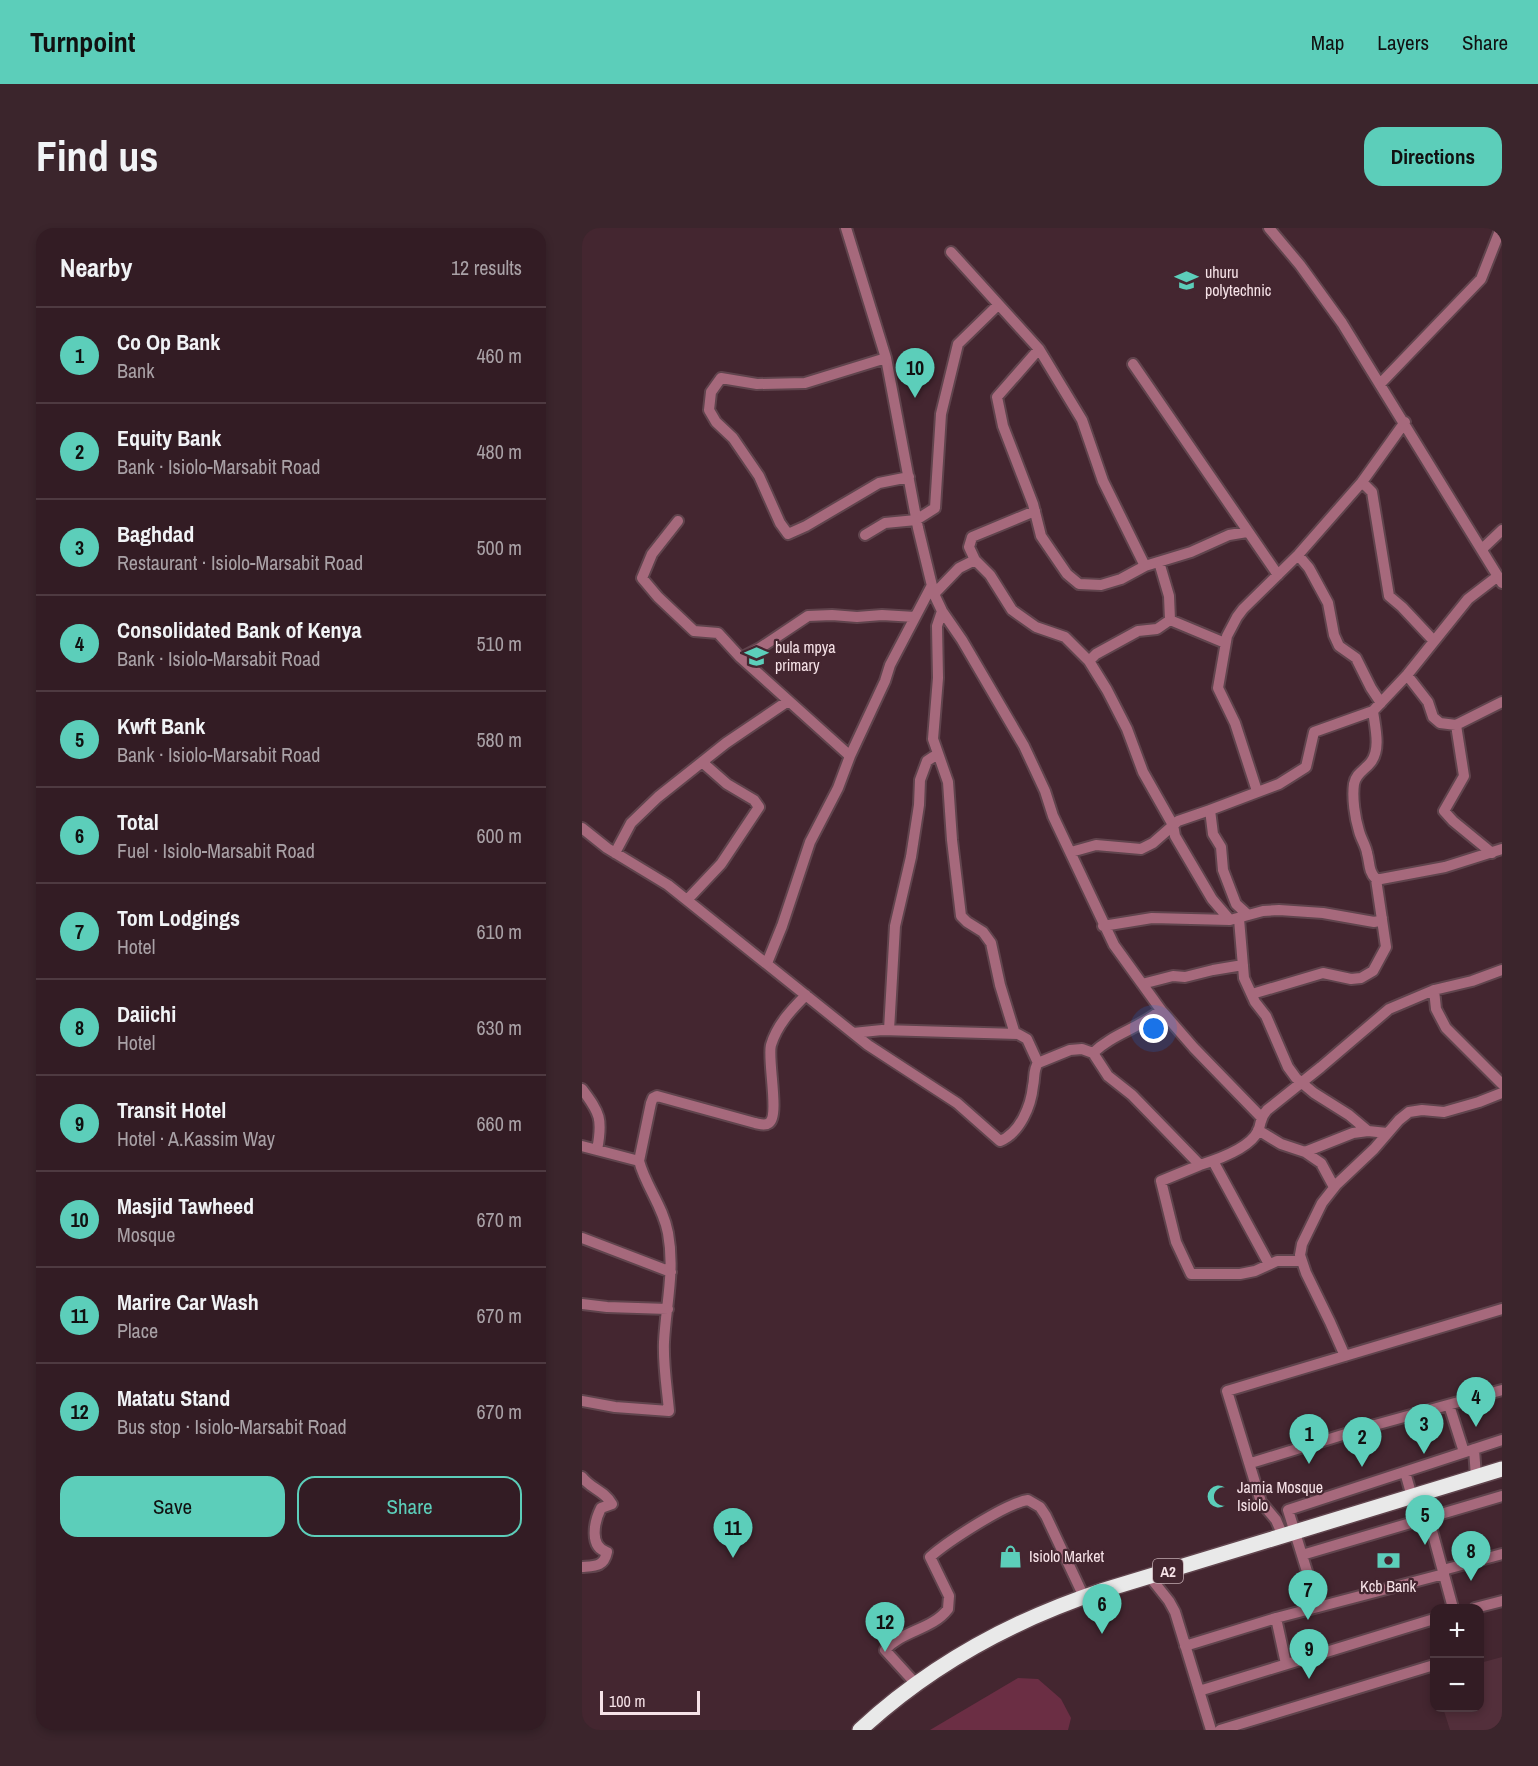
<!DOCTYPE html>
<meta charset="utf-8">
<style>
body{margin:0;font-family:"Archivo Narrow",sans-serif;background:#3b252c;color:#f1f3f6}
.controls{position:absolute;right:18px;bottom:18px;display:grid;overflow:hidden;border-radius:12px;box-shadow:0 3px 9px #0003}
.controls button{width:54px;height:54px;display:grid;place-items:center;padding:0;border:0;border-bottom:2px solid #4e3a41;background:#331c24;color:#f1f3f6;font:30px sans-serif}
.scale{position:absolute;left:18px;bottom:15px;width:100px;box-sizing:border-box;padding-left:6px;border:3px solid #f6e2e7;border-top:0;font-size:16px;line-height:21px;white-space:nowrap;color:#f6e2e7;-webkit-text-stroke:4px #442630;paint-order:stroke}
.you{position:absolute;left:572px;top:801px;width:21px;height:21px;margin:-15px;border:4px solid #fff;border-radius:50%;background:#1a73e8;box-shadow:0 0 0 9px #1a73e833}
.badge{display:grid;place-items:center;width:39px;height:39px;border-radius:50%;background:#5cceba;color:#111;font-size:20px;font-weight:700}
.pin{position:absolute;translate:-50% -50px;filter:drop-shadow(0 2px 3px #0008)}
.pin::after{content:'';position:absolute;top:32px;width:21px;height:18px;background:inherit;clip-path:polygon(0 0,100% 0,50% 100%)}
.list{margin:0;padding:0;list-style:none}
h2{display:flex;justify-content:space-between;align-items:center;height:78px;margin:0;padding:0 24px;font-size:26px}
h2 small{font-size:20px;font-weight:400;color:#a9a1a6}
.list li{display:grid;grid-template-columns:39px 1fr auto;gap:18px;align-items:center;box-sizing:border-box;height:96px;padding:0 24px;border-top:2px solid #4e3a41}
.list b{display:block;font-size:22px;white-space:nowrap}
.list p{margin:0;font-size:20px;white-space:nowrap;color:#a9a1a6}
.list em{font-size:20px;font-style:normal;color:#a9a1a6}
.actions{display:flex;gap:12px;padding:18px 24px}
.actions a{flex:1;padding:14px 0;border:2px solid #5cceba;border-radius:18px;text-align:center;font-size:21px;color:#5cceba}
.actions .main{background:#5cceba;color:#111}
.map{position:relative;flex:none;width:920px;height:1502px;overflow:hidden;border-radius:18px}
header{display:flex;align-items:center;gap:36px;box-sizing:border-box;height:84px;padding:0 30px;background:#5cceba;color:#111}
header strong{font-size:28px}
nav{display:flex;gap:33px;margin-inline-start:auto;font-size:21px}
.intro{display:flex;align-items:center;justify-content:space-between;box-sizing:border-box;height:144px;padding:0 36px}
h1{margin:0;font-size:42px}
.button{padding:15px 27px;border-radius:18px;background:#5cceba;color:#111;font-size:21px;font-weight:700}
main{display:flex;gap:36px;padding:0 36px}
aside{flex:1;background:#331c24;border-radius:18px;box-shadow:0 3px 9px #0003}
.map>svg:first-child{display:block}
.built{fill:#532f3b}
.pitch{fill:#6b2e44}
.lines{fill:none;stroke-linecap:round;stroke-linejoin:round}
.minor-casing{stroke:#60444d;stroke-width:14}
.highway-casing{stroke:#60444d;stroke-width:18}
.minor{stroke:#a6697c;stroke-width:10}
.highway{stroke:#e9e9e9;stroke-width:15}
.labels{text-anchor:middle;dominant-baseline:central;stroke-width:4.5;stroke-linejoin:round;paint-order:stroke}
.shield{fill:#442630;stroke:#c1aab0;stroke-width:1.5}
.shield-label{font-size:15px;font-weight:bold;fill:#f6e2e7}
.poi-label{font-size:16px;fill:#f6e2e7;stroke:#442630;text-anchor:start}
</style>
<header>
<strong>Turnpoint</strong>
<nav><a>Map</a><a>Layers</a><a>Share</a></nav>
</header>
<div class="intro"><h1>Find us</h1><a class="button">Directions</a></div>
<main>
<aside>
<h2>Nearby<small>12 results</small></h2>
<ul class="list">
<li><span class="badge">1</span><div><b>Co Op Bank</b><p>Bank</p></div><em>460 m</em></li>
<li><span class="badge">2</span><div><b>Equity Bank</b><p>Bank · Isiolo-Marsabit Road</p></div><em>480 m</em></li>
<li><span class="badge">3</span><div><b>Baghdad</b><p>Restaurant · Isiolo-Marsabit Road</p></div><em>500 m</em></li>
<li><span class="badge">4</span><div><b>Consolidated Bank of Kenya</b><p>Bank · Isiolo-Marsabit Road</p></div><em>510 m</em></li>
<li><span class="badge">5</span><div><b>Kwft Bank</b><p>Bank · Isiolo-Marsabit Road</p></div><em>580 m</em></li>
<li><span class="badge">6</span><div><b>Total</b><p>Fuel · Isiolo-Marsabit Road</p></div><em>600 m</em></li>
<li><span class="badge">7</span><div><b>Tom Lodgings</b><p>Hotel</p></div><em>610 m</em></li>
<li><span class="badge">8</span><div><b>Daiichi</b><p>Hotel</p></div><em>630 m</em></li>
<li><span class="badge">9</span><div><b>Transit Hotel</b><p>Hotel · A.Kassim Way</p></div><em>660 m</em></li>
<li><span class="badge">10</span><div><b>Masjid Tawheed</b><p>Mosque</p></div><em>670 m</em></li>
<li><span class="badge">11</span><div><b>Marire Car Wash</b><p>Place</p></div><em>670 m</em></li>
<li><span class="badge">12</span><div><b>Matatu Stand</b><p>Bus stop · Isiolo-Marsabit Road</p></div><em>670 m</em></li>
</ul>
<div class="actions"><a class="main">Save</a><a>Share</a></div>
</aside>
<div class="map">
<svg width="920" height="1502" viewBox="0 0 920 1502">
<rect width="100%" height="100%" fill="#442630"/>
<!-- built -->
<path class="built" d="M920,1429v73h-52l-7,-22h36l1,-45z"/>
<!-- pitch -->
<path class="pitch" d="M436,1450l20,1 23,20 10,19 -3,12h-138z"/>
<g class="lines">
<defs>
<path id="minor" d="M264,0l40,130 32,170 16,66 8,17 20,29 62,106 21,45 8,25 61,129 47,65 33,38 67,69
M687,0l31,37 42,58 160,260
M369,24l88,97 43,71 21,61 42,85
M457,121l-42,48 6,29 30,78 8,32 26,38 12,10 22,1 20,-6 24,-13 46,-14 38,-17 18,-3
M304,130l-81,25 -48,1 -36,-6 -10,14 -2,18 7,12 17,16 26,38 21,47 8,11 18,-8 73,-43 30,-6
M551,136l145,211
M798,156l101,-105 20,-51
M780,254l10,10 17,104 13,11 31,33
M453,283l-63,26 -3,10 6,13 15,15 22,35 24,17 29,10 24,24 18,29 20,39 16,43 30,53 2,11 37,63 18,21
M96,293l-26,33 -10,24 16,19 36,34 24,2 22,24 5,-1 15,-8 48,-32 24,-1 25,2 25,-2 33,2
M283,307l20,-12 31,-3 19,-12 6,-94 17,-70 40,-39
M900,321l20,-19
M716,327l11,13 19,35 6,32 5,11 17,12 15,30 10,15
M352,366l25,-26 16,-8
M360,383l-5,15 1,52 -5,61 15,43 4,58 9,76 6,6 16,10 8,11 9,42 15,49
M588,392l55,23
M158,429l110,99
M507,433l7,-7 42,-23 19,-2 13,-9 -1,-24 -10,-34
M825,447l21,27 5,15 7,6 16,2 46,-23
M791,483c2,16 8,38 -2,51 -6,8 -15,11 -17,22 -2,14 1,34 5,47 2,8 7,15 8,22 3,10 1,18 9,26h5l64,-12 57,-18
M874,497l8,51 -20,35 9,10 39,32
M675,563l-22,-68 -17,-35 9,-52 10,-19 6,-8 55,-54 64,-73 43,-60
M628,582l69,-26 27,-17 8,-35 59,-21 34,-36 61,-76 30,-23
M0,600l25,20 61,37 200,160 89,58 43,38c20,-8 31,-35 33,-55 2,-8 0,-16 5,-23l32,-13 12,-1 11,4 15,23 24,19 68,70c16,-5 50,-17 58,-34 4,-9 1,-12 9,-21l54,-43 68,-58 45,-19 38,-9 30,-11
M489,624l25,-7 45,4 12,-6 25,-22 32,-11 3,24 8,13 2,23 13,34 12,11
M33,625l16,-30 27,-26 68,-54 62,-42
M105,672l34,-36 38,-57 -5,-7 -27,-16 -25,-22
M657,691l5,59 11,24 11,14 22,51 8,11 18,15 35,22 19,16 19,2
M521,698l49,-8 78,2 33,-9 16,-1 44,3 51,9 5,-1 3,-3
M185,735l15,-37 28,-84 28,-54 12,-32 35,-75 5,-16 41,-78
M560,756l31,-8 12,1 28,-7 30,-5
M852,762l2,19 10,19 56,56
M670,766l71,-21 28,6 10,-1 12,-7 13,-24 -10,-68
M307,802l6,-104 16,-69 8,-52 1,-25 7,-19 6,-4 5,-1
M271,805l29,-3 136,4 9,5 11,24
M511,825c19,-19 47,-25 68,-43
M0,861c18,24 21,30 15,61
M676,902l23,14 24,8 48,-19 15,-2
M0,918l57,15c7,26 24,45 29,72 7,38 -2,71 -4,109 -1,23 3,46 5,69l-54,-4 -33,-6
M723,924l16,11 13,24
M57,933l12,-58 2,-5 4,-2 98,27c5,1 10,3 14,0 11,-7 -2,-64 2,-78 6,-20 20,-35 35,-50
M631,933l56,103
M618,937l-39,16 15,61 15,32h49l15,-3 22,-10h24
M0,1010l89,34
M0,1076l25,3 61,2
M763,1128l-15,-34 -24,-49 -6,-18 2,-11 20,-41 15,-19 37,-35 25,-29 10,-8 13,-2 22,2 35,-10 23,-9
M867,1177l15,47
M892,1221l2,28
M669,1235l124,-38 127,-35
M823,1244l7,25
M0,1249c9,12 23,14 30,27l-11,4c-7,14 -12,39 6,44 -3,15 -12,14 -25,15
M840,1266l31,114
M701,1308l-7,-16 -15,-18 -34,-111 275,-82
M720,1327l200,-59
M861,1342l59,-16
M568,1349l19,24 6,11 36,118
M736,1379l-30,-97 214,-70
M893,1380l27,-7
M694,1390l10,46
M603,1418l91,-28 168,-44
M334,1456l-31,-34c18,-20 47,-20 63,-41l1,-13 -19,-39c17,-15 76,-54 98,-57l12,7 6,9 38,81
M617,1463l235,-72
M638,1502l214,-65"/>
<path id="highway" d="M278,1502c69,-64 151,-109 241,-139l401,-122"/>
</defs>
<!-- minor casing -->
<use href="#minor" class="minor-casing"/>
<!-- highway casing -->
<use href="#highway" class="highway-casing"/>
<!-- minor -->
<use href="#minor" class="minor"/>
<!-- highway -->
<use href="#highway" class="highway"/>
</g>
<!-- icons -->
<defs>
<symbol id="school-bare" viewBox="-9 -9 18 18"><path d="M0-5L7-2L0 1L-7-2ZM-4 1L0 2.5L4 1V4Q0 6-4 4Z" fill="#5cceba" stroke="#442630" stroke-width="2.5" paint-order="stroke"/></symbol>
<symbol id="mosque-bare" viewBox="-9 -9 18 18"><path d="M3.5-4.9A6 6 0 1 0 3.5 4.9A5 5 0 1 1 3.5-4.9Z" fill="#5cceba" stroke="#442630" stroke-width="2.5" paint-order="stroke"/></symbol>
<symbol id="shop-bare" viewBox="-9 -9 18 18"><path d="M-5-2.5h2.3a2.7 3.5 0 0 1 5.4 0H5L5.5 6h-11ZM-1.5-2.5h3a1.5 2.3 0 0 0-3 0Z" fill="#5cceba" stroke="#442630" stroke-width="2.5" paint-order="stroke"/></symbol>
<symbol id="bank-bare" viewBox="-9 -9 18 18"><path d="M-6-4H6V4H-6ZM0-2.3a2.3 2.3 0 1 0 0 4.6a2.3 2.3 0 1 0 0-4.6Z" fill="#5cceba" stroke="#442630" stroke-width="2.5" paint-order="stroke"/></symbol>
</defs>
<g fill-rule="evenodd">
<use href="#school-bare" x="588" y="36" width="33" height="33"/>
<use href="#school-bare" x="158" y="412" width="33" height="33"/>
<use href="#mosque-bare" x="620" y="1252" width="33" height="33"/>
<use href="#shop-bare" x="412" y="1312" width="33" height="33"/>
<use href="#bank-bare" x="790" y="1316" width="33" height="33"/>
</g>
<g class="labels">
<!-- shield labels -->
<rect class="shield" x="571" y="1331" width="30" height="24" rx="4.5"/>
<g class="shield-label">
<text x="586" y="1343">A2</text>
</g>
<!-- poi labels -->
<g class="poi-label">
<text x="623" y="44">uhuru<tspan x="623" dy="18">polytechnic</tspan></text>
<text x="193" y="419">bula mpya<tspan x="193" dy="18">primary</tspan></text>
<text x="655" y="1259">Jamia Mosque<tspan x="655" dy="18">Isiolo</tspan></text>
<text x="447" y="1328">Isiolo Market</text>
<text x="806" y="1358" text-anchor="middle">Kcb Bank</text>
</g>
</g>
</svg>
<div class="controls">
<button>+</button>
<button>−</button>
</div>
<div class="scale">100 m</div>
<div class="you"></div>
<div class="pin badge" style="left:727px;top:1236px">1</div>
<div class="pin badge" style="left:780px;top:1239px">2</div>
<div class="pin badge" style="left:842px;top:1226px">3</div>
<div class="pin badge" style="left:894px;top:1199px">4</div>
<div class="pin badge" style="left:843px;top:1317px">5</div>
<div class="pin badge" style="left:520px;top:1406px">6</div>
<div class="pin badge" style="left:726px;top:1392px">7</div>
<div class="pin badge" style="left:889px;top:1353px">8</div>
<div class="pin badge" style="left:727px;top:1451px">9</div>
<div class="pin badge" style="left:333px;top:170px">10</div>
<div class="pin badge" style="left:151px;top:1330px">11</div>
<div class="pin badge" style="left:303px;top:1424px">12</div>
</div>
</main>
